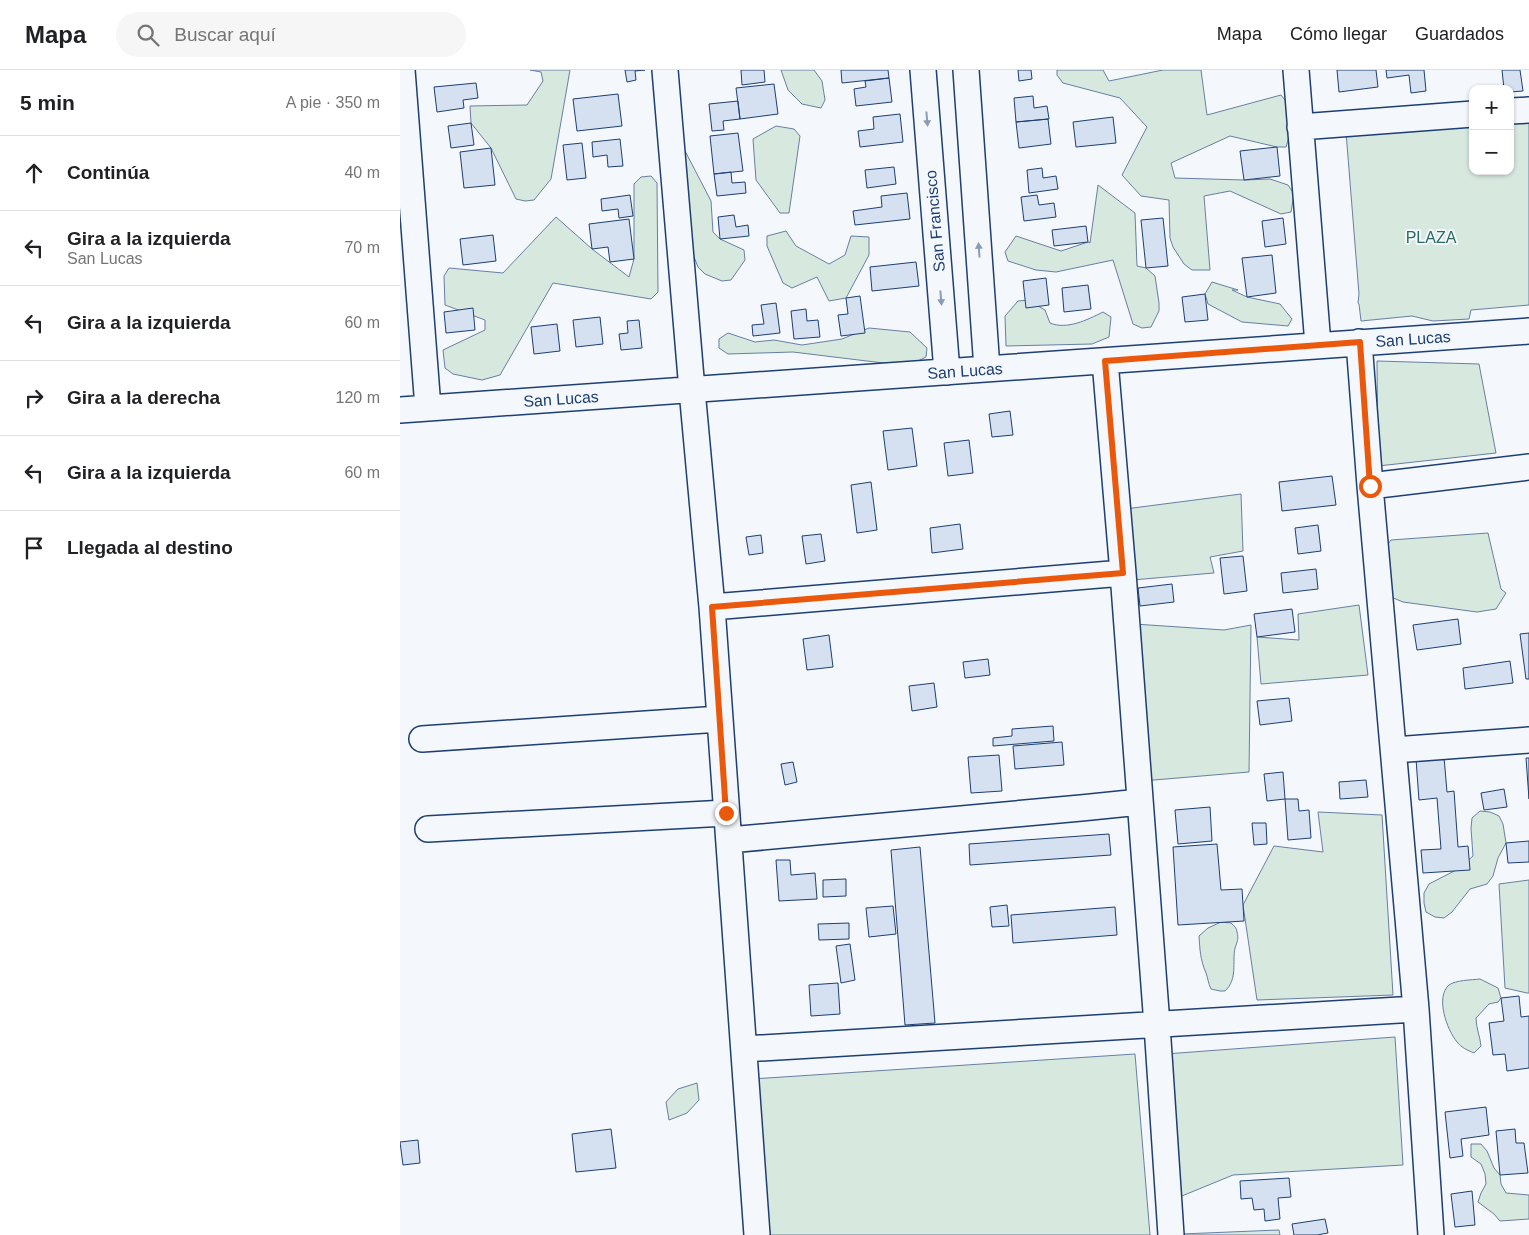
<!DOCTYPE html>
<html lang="es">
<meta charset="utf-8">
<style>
body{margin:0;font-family:Helvetica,sans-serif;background:#f6f6f6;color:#202124}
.controls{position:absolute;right:15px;top:15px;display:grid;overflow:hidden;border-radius:10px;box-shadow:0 1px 4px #0004}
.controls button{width:45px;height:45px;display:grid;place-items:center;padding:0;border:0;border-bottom:1px solid #e0e0e0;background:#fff;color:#202124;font:25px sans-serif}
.stop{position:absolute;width:15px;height:15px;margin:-11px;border:4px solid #ea580c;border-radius:50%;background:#fff}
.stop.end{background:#ea580c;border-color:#fff;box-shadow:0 1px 5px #0008}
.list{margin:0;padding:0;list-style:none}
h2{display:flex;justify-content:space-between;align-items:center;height:65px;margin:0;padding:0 20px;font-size:21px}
h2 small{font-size:16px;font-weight:400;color:#757577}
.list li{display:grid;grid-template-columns:32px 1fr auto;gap:15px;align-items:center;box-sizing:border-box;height:75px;padding:0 20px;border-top:1px solid #e0e0e0}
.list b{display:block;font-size:19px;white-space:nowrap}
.list p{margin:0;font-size:16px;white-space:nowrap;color:#757577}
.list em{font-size:16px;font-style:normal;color:#757577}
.icon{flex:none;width:28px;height:28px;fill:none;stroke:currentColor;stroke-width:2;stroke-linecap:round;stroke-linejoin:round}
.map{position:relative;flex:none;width:1129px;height:1165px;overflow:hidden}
header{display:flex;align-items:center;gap:30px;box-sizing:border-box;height:70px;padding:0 25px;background:#fff;border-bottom:1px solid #e0e0e0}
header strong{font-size:24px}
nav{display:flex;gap:28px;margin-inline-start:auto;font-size:18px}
.search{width:350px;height:45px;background:#f6f6f6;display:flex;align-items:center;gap:12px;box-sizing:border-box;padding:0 18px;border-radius:28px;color:#757577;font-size:19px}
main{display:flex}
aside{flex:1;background:#fff}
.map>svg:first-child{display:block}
.green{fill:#d7e8df;stroke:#687fa3}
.building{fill:#d5e0f0;stroke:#1d3f73}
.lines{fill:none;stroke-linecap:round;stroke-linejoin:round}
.minor-casing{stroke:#1d3f73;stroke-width:28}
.minor{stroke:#f4f7fb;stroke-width:25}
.oneway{fill:#889bb7}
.route{stroke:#ea580c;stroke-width:6}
.labels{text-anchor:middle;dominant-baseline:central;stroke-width:4;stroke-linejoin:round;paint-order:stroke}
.street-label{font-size:16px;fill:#1d3f73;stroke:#f4f7fb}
.park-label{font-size:16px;fill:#2c6c60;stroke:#f4f7fb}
</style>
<header>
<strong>Mapa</strong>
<div class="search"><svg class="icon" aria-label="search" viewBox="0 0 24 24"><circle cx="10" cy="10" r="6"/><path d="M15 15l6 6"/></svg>Buscar aquí</div>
<nav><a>Mapa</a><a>Cómo llegar</a><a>Guardados</a></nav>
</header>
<main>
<aside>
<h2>5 min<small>A pie · 350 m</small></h2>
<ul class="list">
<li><svg class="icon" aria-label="ahead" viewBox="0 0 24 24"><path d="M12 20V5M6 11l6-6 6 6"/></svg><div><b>Continúa</b></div><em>40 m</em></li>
<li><svg class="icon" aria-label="left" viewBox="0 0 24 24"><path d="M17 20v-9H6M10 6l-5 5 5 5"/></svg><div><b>Gira a la izquierda</b><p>San Lucas</p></div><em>70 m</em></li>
<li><svg class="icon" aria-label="left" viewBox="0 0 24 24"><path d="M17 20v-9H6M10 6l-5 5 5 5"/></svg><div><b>Gira a la izquierda</b></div><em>60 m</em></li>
<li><svg class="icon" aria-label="right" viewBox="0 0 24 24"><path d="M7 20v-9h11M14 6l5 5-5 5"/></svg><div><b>Gira a la derecha</b></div><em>120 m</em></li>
<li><svg class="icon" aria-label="left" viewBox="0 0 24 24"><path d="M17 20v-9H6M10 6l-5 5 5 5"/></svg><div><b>Gira a la izquierda</b></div><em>60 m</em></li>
<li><svg class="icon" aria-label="arrive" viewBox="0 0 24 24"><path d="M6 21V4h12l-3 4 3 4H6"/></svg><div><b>Llegada al destino</b></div></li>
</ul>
</aside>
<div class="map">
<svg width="1129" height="1165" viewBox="0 0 1129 1165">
<rect width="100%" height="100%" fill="#f4f7fb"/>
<!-- green -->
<path class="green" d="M130,0h40l-19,109 -17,21 -9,1 -9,-2 -25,-51 -20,-25 -1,-17 57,-1 16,-24 -2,-9z
M381,0h33l8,11 3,19 -4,8 -19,-4 -14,-14z
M657,0h46l6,11 54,-11h38l6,45 74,-20 15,19 -10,33h-9l-47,-11 -59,27 4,15 69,2 26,-1 18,6 6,9 -3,18 -10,2 -51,-23 -26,5 6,74h-18l-8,-6 -11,-17 -3,-9 -1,-38 -28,-4 -19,-21 25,-48 -27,-29 -57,-15 -6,-8z
M1129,44v191l-58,5 -2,9 -36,2 -21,-5 -51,5 -2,-17 -1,-1 1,-9 -13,-162 127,-12v51h37v-55z
M376,56l18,3 6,7 -11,77h-9l-24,-33 -3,-41z
M283,77l28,54 2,31 7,7 24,11 1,10 -14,20 -9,1 -17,-7 -7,-7 -11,-28z
M251,106l6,7 1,109 -7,7 -98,-16 -53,92 -18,5 -29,-6 -8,-6 -2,-18 42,-20v-10l-40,-15 -1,-29 5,-8 54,5 53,-56 36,32 37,28 5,-18v-75l7,-7z
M698,115l37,28 2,53 9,2 9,8 4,27v8l-8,16 -9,1 -9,-4 -20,-64 -57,12 -20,-2 -28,-9 -3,-9 11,-16 45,15 27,-9 2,1z
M386,161l10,15 33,18 16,-9 6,-19 18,1v18l-23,43 -17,3 -12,-24 -25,11 -9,-5 -16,-37v-10z
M812,212l26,8h-6l15,7 33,7 12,15 -4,7 -46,-4 -34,-18 -3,-10z
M628,230l17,10 5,13c17,7 37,-3 53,-11l8,5 -2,20 -17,7 -86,2 -1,-30 13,-15z
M469,258l41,4 17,16 -1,9 -18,9 -115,-14 -65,2 -9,-6v-9l9,-6 27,9 19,-2 28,5 40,-6z
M977,291l102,3 17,89 -118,13z
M841,424l2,57 -33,6 4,16 -82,7 -7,-71z
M1088,463l13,56 5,4 -10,16 -19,3 -74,-10 -17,-7 -7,-39 12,-16z
M959,535l9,70 -107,9 -4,-47 42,3 -1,-26z
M734,554l90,6 27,-5 -2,147 -107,9z
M1080,741l10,1 9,4 4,8 3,19 -8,15 -5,18 -6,8 -17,5 -18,23 -8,6 -9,-1 -9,-5 -2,-9v-10l5,-9 29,-15 15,-13 -2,-28 1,-10z
M918,742l64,3 11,180 -136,5 -14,-95 31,-59 49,6z
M1129,810v113h-2l-22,-5 -6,-104z
M821,852l10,1c3,3 6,5 6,9 2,7 0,10 -2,16 -3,14 3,31 -10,43h-5l-9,-2c-3,-6 -3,-11 -5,-16 -6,-14 -6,-23 -7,-37l9,-8z
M1080,909l18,9 3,10 -3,4 -9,2 -13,14c0,10 4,18 5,28l-7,7c-7,-3 -12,-5 -17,-11 -10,-12 -22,-45 -8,-57 7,-5 22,-5 31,-6z
M995,967l8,128 -170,10 -56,23 -12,-144z
M735,984l15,181h-382l-16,-156z
M297,1013l2,17 -12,13 -18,7 -3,-18 12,-13z
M1071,1074h10l6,7 7,17 6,7 1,9 5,9 23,2v24l-29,2 -6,-7 -16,-12 3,-9 5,-9 -1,-10 -4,-10 -10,-7z
M879,1160l1,5h-99v-1z"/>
<!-- building -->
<path class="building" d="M225,0h20l-10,1 1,9 -9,2z
M341,0h23l1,12 -23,3z
M441,0h47l1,8 -47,5z
M618,0h13l1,9 -13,2z
M937,0h39l2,17 -39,5z
M986,0h38l2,21 -15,2 -2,-18 -22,3z
M1102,0h18l3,21 -13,1v-3h-6z
M489,8l3,24 -36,4 -2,-17 12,-2 -1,-6z
M76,13l2,15 -15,2 1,8 -27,4 -3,-25z
M374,14l4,30 -38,5 -4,-31z
M218,24l4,32 -45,5 -4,-32z
M633,26l1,12 13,-2 2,13 -33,3 -2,-24z
M338,31l2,18 -17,2 1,9 -12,1 -3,-27z
M500,44l3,28 -43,5 -2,-16 16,-2 -1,-12z
M713,47l3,26 -40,4 -3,-25z
M648,49l3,25 -32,4 -3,-26z
M71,53l3,22 -23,3 -3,-22z
M338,63l5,38 -29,3 -4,-38z
M220,69l3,27 -15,1 -1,-12 -14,2 -1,-15z
M182,73l4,35 -19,2 -4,-35z
M877,77l3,29 -36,4 -4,-29z
M91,78l4,37 -31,3 -4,-36z
M494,97l2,17 -29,4 -2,-18z
M642,98l1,10 13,-2 2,13 -29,4 -2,-23z
M331,102l1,11 13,-1 1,11 -29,3 -3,-22z
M507,123l3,26 -55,6 -2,-14 29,-4 -1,-11z
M230,125l3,21 -14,2 -1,-9 -16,2 -1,-12z
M637,125l2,10 15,-2 2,14 -32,4 -3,-24z
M334,145l2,12 12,-2 1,11 -29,3 -2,-22z
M763,148l5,48 -22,2 -5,-48z
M883,148l3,26 -21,3 -3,-26z
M229,149l5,40 -24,3 -2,-15 -16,2 -3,-25z
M686,156l2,16 -34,4 -2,-16z
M93,165l3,26 -33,4 -3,-26z
M872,185l4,38 -29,4 -5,-39z
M516,192l3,24 -47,5 -2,-24z
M646,208l3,27 -23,3 -3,-27z
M688,215l3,24 -27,3 -2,-24z
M805,224l3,26 -23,2 -3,-25z
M460,226l5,37 -24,3 -3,-21 10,-1 -2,-16z
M376,233l4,30 -27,3 -1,-11 12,-1 -3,-19z
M73,238l2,22 -29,3 -2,-21z
M406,239l1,12 11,-1 2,17 -26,2 -3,-28z
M200,247l3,27 -27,3 -3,-27z
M239,250l3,28 -21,2 -2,-16 9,-1 -1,-12z
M157,254l3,27 -26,3 -3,-27z
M610,341l3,24 -21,2 -3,-23z
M512,358l5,38 -29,4 -5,-39z
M569,370l4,33 -25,3 -4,-33z
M932,406l4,29 -54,6 -3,-29z
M471,412l6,48 -20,3 -6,-48z
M560,454l3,25 -31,4 -2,-25z
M918,455l3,26 -23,3 -3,-26z
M421,464l4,27 -19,3 -4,-28z
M361,465l2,18 -14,2 -3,-18z
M843,486l4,35 -23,3 -4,-36z
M916,499l2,20 -35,4 -2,-20z
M772,514l2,18 -34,4 -2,-18z
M892,539l3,23 -38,5 -3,-23z
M1058,549l3,25 -44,6 -4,-25z
M1129,563v46h-3l-6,-45z
M429,565l4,32 -26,3 -4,-31z
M588,589l2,16 -25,3 -2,-16z
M1110,591l3,22 -48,6 -2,-21z
M534,613l3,24 -25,4 -3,-25z
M889,628l3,23 -32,4 -3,-24z
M653,656l1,15 -61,5v-8l19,-2v-7z
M662,672l2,23 -49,4 -2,-23z
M599,685l3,36 -31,2 -3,-36z
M1044,687l3,35 7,-1 4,56 10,-1 2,24 -47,3 -2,-23 20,-1 -4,-51 -18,2 -3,-41z
M1126,688h3v41z
M393,692l4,20 -12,3 -4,-21z
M883,702l2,27 -18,2 -3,-27z
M966,710l2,17 -28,2 -1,-17z
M1104,719l3,18 -23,3 -3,-17z
M885,729h13l1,12 10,-1 2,28 -23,2z
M810,737l2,34 -34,3 -3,-34z
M852,753h14l1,21 -13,1z
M709,764l2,21 -141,10 -1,-21z
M1129,771v21l-21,1 -2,-20z
M817,774l4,46 21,-1 2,32 -66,4 -5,-78z
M520,777l15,176 -30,2 -14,-175z
M376,790h14l1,15 24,-2 2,26 -38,2z
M446,809v17l-23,1v-17z
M607,835l2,21 -17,1 -2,-20z
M493,836l3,28 -27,3 -3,-29z
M715,837l2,28 -104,8 -2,-28z
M449,853v16l-30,1 -1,-16z
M450,874l5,36 -14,3 -5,-37z
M438,913l2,31 -29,2 -2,-31z
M1119,926l2,21 8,-1v52l-22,3 -2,-17 -12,1 -4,-32 15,-2 -3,-23z
M1086,1037l3,28 -28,4 2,17 -13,2 -5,-46z
M211,1059l5,39 -40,4 -4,-38z
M1115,1059l1,14h8l4,30 -28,2 -4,-44z
M18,1070l2,23 -17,2 -3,-23z
M889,1108l2,19 -13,1 2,21 -15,2 -1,-12 -10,1 -2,-12 -11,1 -1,-18z
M1072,1121l3,34 -20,2 -4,-33z
M925,1149l3,14 -11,2h-23l-2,-11z"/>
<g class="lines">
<defs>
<path id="minor" d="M2,0l26,338
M265,0l27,320 20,217 45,628
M523,0l24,302
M566,0l21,299
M896,0l22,275
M1110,41l19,-1
M900,57l173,-13
M959,272l11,144 46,523 15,226
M705,291l18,212 34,452 14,210
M0,340l1129,-79
M970,416l159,-19
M312,537l411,-34
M22,669l298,-20
M994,680l135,-10
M28,759l298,-16
M329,770l352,-32 59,-6
M344,979l672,-40"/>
</defs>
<!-- minor casing -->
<use href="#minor" class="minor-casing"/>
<!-- minor -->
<use href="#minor" class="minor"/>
</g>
<!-- one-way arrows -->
<defs><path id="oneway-solid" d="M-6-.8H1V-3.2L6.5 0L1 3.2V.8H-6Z" transform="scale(1.25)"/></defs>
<g class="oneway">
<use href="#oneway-solid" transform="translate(527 49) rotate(85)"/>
<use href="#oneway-solid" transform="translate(579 180) rotate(-94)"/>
<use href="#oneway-solid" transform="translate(541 228) rotate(85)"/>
</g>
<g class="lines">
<!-- route -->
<path class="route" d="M326,743l-14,-206 411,-34 -18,-212 255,-19 10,144"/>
</g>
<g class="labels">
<!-- street labels -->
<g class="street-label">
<text transform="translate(535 151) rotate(-95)">San Francisco</text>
<text transform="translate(1013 269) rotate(-4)">San Lucas</text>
<text transform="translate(565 301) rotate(-4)">San Lucas</text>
<text transform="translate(161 329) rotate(-4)">San Lucas</text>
</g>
<!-- park labels -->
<g class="park-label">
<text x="1031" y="167">PLAZA</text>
</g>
</g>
</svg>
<div class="controls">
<button>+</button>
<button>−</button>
</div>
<div class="stop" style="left:970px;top:416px"></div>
<div class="stop end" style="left:326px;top:743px"></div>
</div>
</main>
